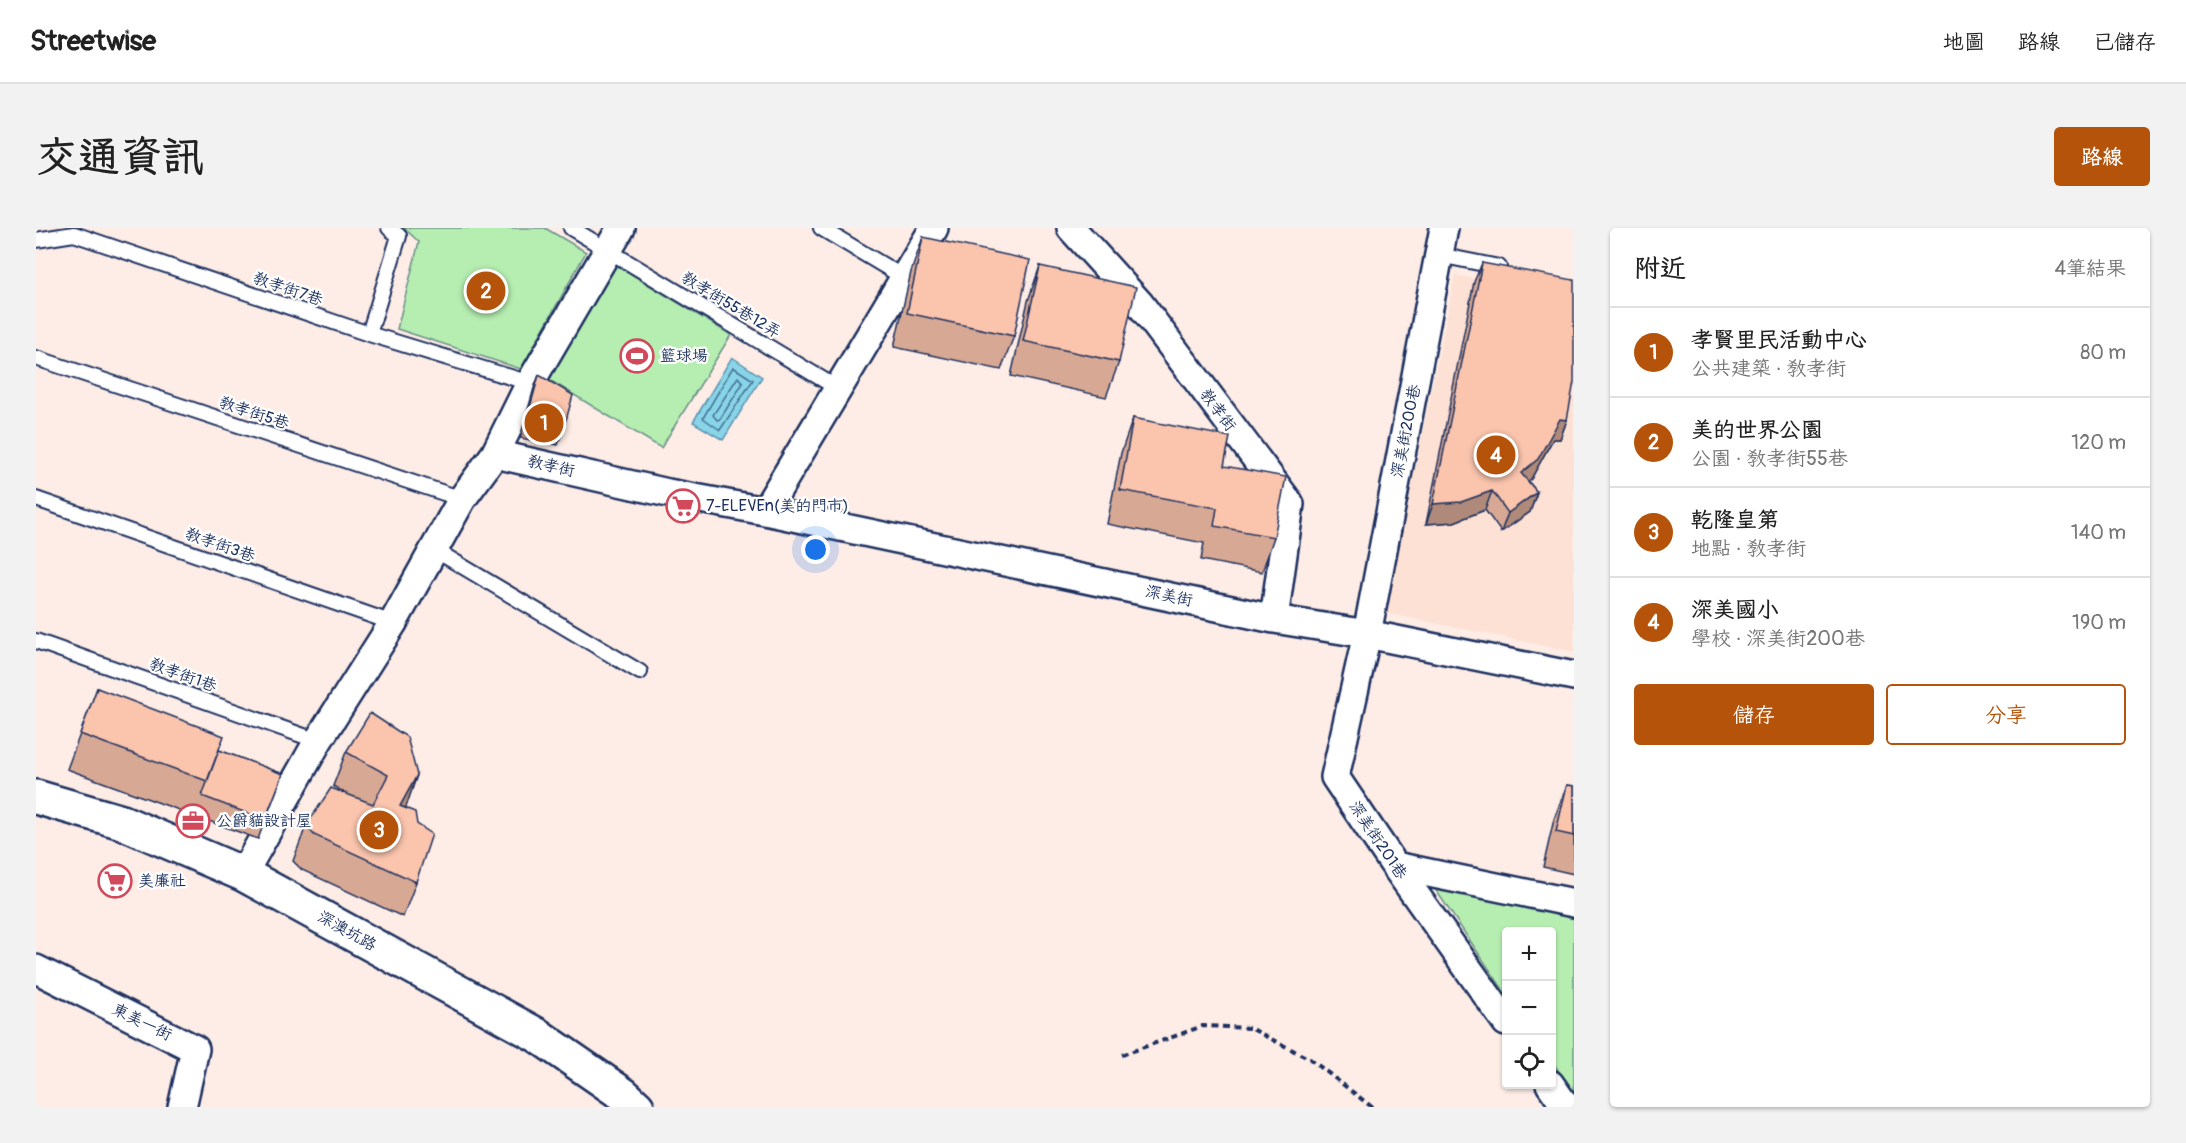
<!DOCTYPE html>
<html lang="zh-TW">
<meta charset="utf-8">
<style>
body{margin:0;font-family:Pangolin,"LXGW WenKai TC",sans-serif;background:#f2f2f2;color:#222}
.controls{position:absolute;right:18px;bottom:18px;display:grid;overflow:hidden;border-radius:6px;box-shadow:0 2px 4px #0004}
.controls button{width:54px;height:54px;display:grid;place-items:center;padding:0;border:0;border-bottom:2px solid #e0e0e0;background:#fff;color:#222;font:30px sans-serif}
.you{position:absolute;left:780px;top:322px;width:21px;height:21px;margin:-15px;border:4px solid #fff;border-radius:50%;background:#1a73e8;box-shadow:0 0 0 9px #1a73e833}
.badge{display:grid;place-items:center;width:39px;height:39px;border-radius:50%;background:#b45309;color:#fff;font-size:20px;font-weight:700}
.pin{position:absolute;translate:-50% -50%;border:3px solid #fff;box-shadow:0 2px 6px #0006}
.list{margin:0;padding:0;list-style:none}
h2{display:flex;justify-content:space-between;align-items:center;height:78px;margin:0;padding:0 24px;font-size:26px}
h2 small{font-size:20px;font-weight:400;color:#767676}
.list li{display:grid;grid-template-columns:39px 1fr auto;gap:18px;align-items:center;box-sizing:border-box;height:90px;padding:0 24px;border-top:2px solid #e0e0e0}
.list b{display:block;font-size:22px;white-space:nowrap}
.list p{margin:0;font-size:20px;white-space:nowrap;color:#767676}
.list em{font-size:20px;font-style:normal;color:#767676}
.actions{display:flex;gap:12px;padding:18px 24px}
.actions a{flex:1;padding:14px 0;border:2px solid #b45309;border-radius:6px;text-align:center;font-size:21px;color:#b45309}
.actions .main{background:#b45309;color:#fff}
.icon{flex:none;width:33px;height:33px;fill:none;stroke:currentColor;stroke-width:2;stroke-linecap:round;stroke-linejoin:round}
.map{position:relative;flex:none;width:1538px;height:879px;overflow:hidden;border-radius:6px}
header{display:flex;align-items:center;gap:36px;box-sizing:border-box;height:84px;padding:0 30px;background:#fff;border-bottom:2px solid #e0e0e0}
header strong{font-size:28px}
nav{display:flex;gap:33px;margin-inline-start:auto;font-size:21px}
.intro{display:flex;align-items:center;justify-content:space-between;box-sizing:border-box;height:144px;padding:0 36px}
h1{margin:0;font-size:42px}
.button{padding:15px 27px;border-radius:6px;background:#b45309;color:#fff;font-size:21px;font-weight:700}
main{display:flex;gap:36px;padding:0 36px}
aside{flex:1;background:#fff;border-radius:6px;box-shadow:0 2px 4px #0004}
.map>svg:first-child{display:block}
.built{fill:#fde1d5}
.green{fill:#b6eeb1;stroke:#688e88;stroke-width:1.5}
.water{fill:#89d5e8;stroke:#5d93b1;stroke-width:1.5}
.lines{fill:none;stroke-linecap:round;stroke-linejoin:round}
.shore{stroke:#477195;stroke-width:1.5}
.lane-casing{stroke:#1b2f5e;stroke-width:18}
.street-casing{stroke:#1b2f5e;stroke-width:32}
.secondary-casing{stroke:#1b2f5e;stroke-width:38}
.path{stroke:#1b2f5e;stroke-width:4;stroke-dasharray:6 4.5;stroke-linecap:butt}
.lane{stroke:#fff;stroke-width:14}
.street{stroke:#fff;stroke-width:27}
.secondary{stroke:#fff;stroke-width:33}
.wall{fill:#d7a995;stroke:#1b2f5e;stroke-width:1.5}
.shaded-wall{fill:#af8979;stroke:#1b2f5e;stroke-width:1.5}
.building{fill:#fac4ad;stroke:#1b2f5e;stroke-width:1.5}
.labels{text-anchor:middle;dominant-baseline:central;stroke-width:4.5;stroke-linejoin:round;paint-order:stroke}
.street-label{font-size:16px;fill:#1b2f5e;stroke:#fff}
.poi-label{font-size:16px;fill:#1b2f5e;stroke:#fff;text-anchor:start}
</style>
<header>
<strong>Streetwise</strong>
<nav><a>地圖</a><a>路線</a><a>已儲存</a></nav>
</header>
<div class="intro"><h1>交通資訊</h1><a class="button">路線</a></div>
<main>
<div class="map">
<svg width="1538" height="879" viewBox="0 0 1538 879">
<rect width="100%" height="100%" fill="#feede6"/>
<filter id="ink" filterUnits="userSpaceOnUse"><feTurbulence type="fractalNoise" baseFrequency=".0167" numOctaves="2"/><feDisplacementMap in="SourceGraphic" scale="12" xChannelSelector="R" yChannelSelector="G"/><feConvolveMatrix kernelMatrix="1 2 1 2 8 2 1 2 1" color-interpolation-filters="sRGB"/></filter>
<g filter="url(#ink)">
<!-- built -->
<path class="built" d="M1419,47l119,22v355l-189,-39z"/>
<!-- green -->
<path class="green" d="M368,0h141l41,24 -65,117 -124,-40 22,-87z
M577,35l118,72 -70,113 -118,-72z
M1395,655l143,34v177l-22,-33v-129h-46v62z"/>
<!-- water -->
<path class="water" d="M696,129l30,20 -39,63 -30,-18z"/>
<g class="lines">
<!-- shore -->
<path class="shore" d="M697,139l20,13 -33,50 -17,-12z
M702,149l5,6 -23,36 -3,1 -4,-5z"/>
<defs>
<path id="lane" d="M535,0l266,160
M785,0l82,49
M0,12l38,-6 295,100 161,49
M1403,27l60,12
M333,106l30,-98 -10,-8
M0,130l426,141
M0,271l357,124
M399,322l205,122
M0,413l282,100"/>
<path id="street" d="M1035,0l69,76 150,200 -16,115
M1408,0l-77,406 -32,143 60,89 111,156
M459,226l173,39 97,18 509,108 93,15 207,42
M729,283l169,-283
M1359,638l179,37
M207,646l75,-133 75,-118 69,-124 33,-45 35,-71 91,-155
M0,741l159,80 -13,58
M1514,856l16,23"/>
<path id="secondary" d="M0,569l86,25 121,52 294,161 87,60 13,12"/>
</defs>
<!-- lane casing -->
<use href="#lane" class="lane-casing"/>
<!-- street casing -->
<use href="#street" class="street-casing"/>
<!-- secondary casing -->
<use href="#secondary" class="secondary-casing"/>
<!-- path -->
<path class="path" d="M1086,827l81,-29 47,2 60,31 62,48"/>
<!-- lane -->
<use href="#lane" class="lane"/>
<!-- street -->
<use href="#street" class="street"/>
<!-- secondary -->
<use href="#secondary" class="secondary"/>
</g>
<!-- wall -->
<path class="wall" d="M887,9l91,99 -13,34 -107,-23 17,-75z
M1446,35l85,157 -7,19h-7l-22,40 -3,2 9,11 -7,20 -29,20 -16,-22 -31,12 -28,2 48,-242z
M1004,38l79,96 -13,35 -95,-21 17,-75z
M503,147l24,56 -5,14 -38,-7 14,-50z
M1097,190l91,48 50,71 -12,35 -61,-12 3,-17 -97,-19 14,-71z
M61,460l122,62 64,24 -25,65 -191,-70z
M310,524l71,23 -12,33 11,74 -13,35 -101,-47 -9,-9 13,-35 41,-32 -14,-8z
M1531,557l7,1v88l-31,-7 11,-48z"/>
<!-- shaded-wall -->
<path class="shaded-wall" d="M1524,191l7,1 -7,19h-7l-22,40 -17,14 7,-20z
M1456,263l-7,19 -31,12 -28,2 7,-20z
M1501,264l-7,20 -29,20 7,-19z
M381,547l-12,35 -5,-4z"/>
<!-- building -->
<path class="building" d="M887,9l107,23 -16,76 -107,-23z
M1446,35l92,17v102l-7,38 -7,-1 -22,40 -17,14 16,19 -29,21 -16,-22 -31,11 -28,2z
M1004,38l96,21 -17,75 -96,-21z
M503,147l34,20 -10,36 -38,-6z
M1097,190l97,19 -6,29 62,11 -12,60 -60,-11 3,-18 -97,-18z
M61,460l127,48 -17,45 -127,-47z
M334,485l37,24 10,38 -17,31 15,6 2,12 15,10 -16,48 -102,-47 -8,-9 25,-38 42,16 15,-29 -42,-23z
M183,522l64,24 -18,46 -63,-24z
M1531,557l7,1v50l-18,-4z"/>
</g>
<!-- icons -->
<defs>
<symbol id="stadium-ring" viewBox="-11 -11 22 22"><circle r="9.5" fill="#fff" stroke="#d1495b" stroke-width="1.5"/><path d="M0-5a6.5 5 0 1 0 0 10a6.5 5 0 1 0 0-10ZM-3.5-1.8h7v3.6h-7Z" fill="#d1495b"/></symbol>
<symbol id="supermarket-ring" viewBox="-11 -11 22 22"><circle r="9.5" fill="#fff" stroke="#d1495b" stroke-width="1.5"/><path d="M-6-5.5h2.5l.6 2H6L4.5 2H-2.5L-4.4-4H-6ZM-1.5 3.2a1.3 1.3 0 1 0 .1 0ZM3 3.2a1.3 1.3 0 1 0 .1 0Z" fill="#d1495b"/></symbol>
<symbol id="office-ring" viewBox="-11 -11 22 22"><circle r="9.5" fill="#fff" stroke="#d1495b" stroke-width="1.5"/><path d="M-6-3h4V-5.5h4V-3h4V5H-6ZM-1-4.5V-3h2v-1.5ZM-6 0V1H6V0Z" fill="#d1495b"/></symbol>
</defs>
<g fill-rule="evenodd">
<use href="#stadium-ring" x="582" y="109" width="38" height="38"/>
<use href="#supermarket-ring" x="628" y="259" width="38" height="38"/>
<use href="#office-ring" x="138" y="574" width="38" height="38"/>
<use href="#supermarket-ring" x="60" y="634" width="38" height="38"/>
</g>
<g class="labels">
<!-- street labels -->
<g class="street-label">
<text transform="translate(252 61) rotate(19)">教孝街7巷</text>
<text transform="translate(695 77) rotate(31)">教孝街55巷12弄</text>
<text transform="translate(1182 182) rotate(53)">教孝街</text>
<text transform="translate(218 185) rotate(18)">教孝街5巷</text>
<text transform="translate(1370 203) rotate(-79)">深美街200巷</text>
<text transform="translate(515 238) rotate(13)">教孝街</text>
<text transform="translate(184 317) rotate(19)">教孝街3巷</text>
<text transform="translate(1133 368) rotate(12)">深美街</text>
<text transform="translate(147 447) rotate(20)">教孝街1巷</text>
<text transform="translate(1342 612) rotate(56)">深美街201巷</text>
<text transform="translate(311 703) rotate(29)">深澳坑路</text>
<text transform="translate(106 794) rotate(26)">東美一街</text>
</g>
<!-- poi labels -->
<g class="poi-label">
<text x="624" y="128">籃球場</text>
<text x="670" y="278">7-ELEVEn(美的門市)</text>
<text x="180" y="593">公爵貓設計屋</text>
<text x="102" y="653">美廉社</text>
</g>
</g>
</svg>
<div class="controls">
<button>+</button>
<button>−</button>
<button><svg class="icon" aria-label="locate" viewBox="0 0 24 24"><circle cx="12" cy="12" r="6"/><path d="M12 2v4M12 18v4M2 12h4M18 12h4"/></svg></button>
</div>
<div class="you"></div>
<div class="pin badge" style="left:508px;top:195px">1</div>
<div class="pin badge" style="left:450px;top:63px">2</div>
<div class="pin badge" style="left:343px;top:602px">3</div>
<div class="pin badge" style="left:1460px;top:227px">4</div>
</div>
<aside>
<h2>附近<small>4筆結果</small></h2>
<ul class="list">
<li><span class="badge">1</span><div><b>孝賢里民活動中心</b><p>公共建築 · 教孝街</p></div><em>80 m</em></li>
<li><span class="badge">2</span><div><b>美的世界公園</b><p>公園 · 教孝街55巷</p></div><em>120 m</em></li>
<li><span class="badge">3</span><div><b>乾隆皇第</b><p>地點 · 教孝街</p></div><em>140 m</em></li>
<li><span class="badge">4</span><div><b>深美國小</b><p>學校 · 深美街200巷</p></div><em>190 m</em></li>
</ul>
<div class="actions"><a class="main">儲存</a><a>分享</a></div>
</aside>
</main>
